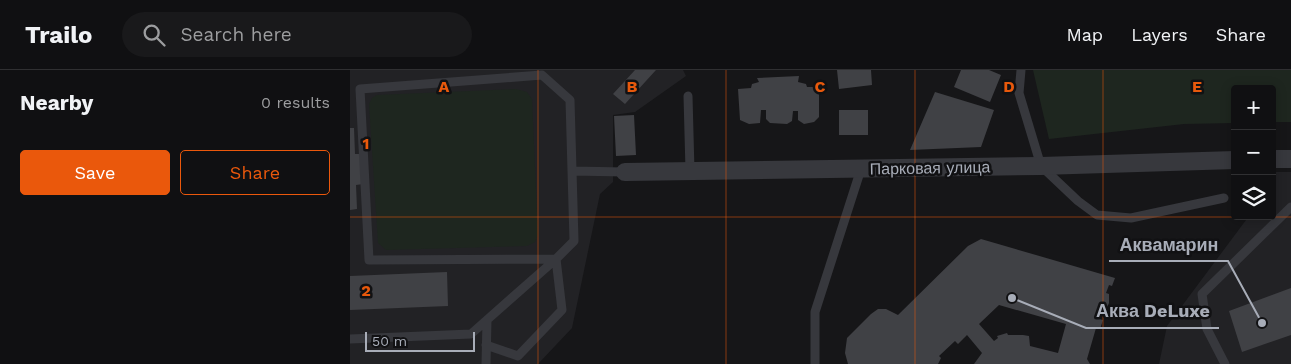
<!DOCTYPE html>
<meta charset="utf-8">
<style>
body{margin:0;font-family:"Work Sans",sans-serif;background:#19191b;color:#f1f3f6}
.controls{position:absolute;right:15px;top:15px;display:grid;overflow:hidden;border-radius:5px;box-shadow:0 2px 12px #0003}
.controls button{width:45px;height:45px;display:grid;place-items:center;padding:0;border:0;border-bottom:1px solid #303032;background:#101012;color:#f1f3f6;font:25px sans-serif}
.scale{position:absolute;left:15px;bottom:12px;width:110px;box-sizing:border-box;padding-left:5px;border:2px solid #a8adb8;border-top:0;font-size:14px;line-height:18px;white-space:nowrap;color:#a8adb8;-webkit-text-stroke:4px #111113;paint-order:stroke}
.list{margin:0;padding:0;list-style:none}
h2{display:flex;justify-content:space-between;align-items:center;height:65px;margin:0;padding:0 20px;font-size:21px}
h2 small{font-size:16px;font-weight:400;color:#9c9d9f}
.actions{display:flex;gap:10px;padding:15px 20px}
.actions a{flex:1;padding:11px 0;border:1px solid #ea580c;border-radius:5px;text-align:center;font-size:18px;color:#ea580c}
.actions .main{background:#ea580c;color:#fff}
.icon{flex:none;width:28px;height:28px;fill:none;stroke:currentColor;stroke-width:2;stroke-linecap:round;stroke-linejoin:round}
.map{position:relative;flex:none;width:941px;height:294px;overflow:hidden}
header{display:flex;align-items:center;gap:30px;box-sizing:border-box;height:70px;padding:0 25px;background:#101012;border-bottom:1px solid #303032}
header strong{font-size:24px}
nav{display:flex;gap:28px;margin-inline-start:auto;font-size:18px}
.search{width:350px;height:45px;background:#19191b;display:flex;align-items:center;gap:12px;box-sizing:border-box;padding:0 18px;border-radius:28px;color:#9c9d9f;font-size:19px}
main{display:flex}
aside{flex:1;background:#101012}
.map>svg:first-child{display:block}
.built{fill:#222225}
.green{fill:#1e261f}
.building{fill:#404145;fill-rule:evenodd}
.lines{fill:none;stroke-linecap:round;stroke-linejoin:round}
.service{stroke:#37383d;stroke-width:9}
.minor{stroke:#37383d;stroke-width:18}
.grid{fill:none;stroke:#e8590c;stroke-width:1;stroke-opacity:0.55}
.labels{text-anchor:middle;dominant-baseline:central;stroke-width:5;stroke-linejoin:round;paint-order:stroke}
.street-label{font-size:16px;fill:#a8adb8;stroke:#111113}
.grid-label{font-size:16px;text-anchor:middle;font-weight:bold;fill:#e8590c;stroke:#111113;stroke-width:5;stroke-linejoin:round;paint-order:stroke}
.leader{fill:none;stroke:#a8adb8;stroke-width:2}
.callout-dot{fill:#a8adb8;stroke:#111113;stroke-width:2}
.callout-label{font-size:18px;text-anchor:middle;font-weight:bold;fill:#a8adb8;stroke:#111113;stroke-width:5;stroke-linejoin:round;paint-order:stroke}
</style>
<header>
<strong>Trailo</strong>
<div class="search"><svg class="icon" aria-label="search" viewBox="0 0 24 24"><circle cx="10" cy="10" r="6"/><path d="M15 15l6 6"/></svg>Search here</div>
<nav><a>Map</a><a>Layers</a><a>Share</a></nav>
</header>
<main>
<aside>
<h2>Nearby<small>0 results</small></h2>
<ul class="list">
</ul>
<div class="actions"><a class="main">Save</a><a>Share</a></div>
</aside>
<div class="map">
<svg width="941" height="294" viewBox="0 0 941 294">
<rect width="100%" height="100%" fill="#161618"/>
<!-- built -->
<path class="built" d="M0,0h333l3,6 -51,36 -22,3v67l-13,12 -28,134 -34,36h-188z
M922,102h19v192h-132l8,-38 82,-110h23z"/>
<!-- green -->
<path class="green" d="M683,0h258v52h-19v-33h-37v34l-51,1 -135,15z
M166,19l11,3 5,7 6,136 -3,7 -8,4 -141,4 -8,-7 -9,-139 3,-6 5,-3z"/>
<!-- building -->
<path class="building" d="M285,0h21l-31,34 -12,-10z
M487,0h34l1,15 -33,4z
M611,0h28l12,5 -11,27 -36,-15z
M449,6l-1,6 8,2 1,3h12v30l-5,5 -10,2 -6,-4v-9h-5l-1,10 -5,3 -17,-1 -4,-4v-9h-5l-1,13 -11,1 -9,-4 -2,-31 13,-1 1,-4 7,-2 -2,-4z
M585,22l59,18 -13,37 -71,3z
M489,40h29v25h-29z
M284,45l2,40 -20,1 -2,-40z
M0,58h4l1,26h6l2,30 -7,1 1,24 -7,1z
M631,169l134,39 -3,8 -3,-1 -3,8 3,1v9l-5,11 -4,-1 -1,6 4,1 -3,9 -4,-1 -9,31 3,5h-116l8,-11 -15,-18 -9,9 -3,-3 -16,15 2,2 -3,6h-90l-3,-11 2,-15 24,-24 7,-5h8l12,6 70,-69zM649,235l67,19 -8,29 -28,-7 -1,-10 -6,-1h-15l-1,-2 -10,3 1,2 -4,3 -15,-17z
M97,202l1,34 -98,4v-34z
M941,218v47l-49,17 -13,-41z"/>
<g class="lines">
<!-- service -->
<path class="service" d="M671,0l-2,23 22,73 37,35 19,14 34,3 93,-20
M192,5l28,25 4,141 -18,18 -187,1 -9,-171z
M338,26l2,75
M222,101l53,1
M0,269l121,-5 85,-75
M136,275l32,11 44,-46 -6,-51
M136,294l1,-44
M465,294v-52l46,-143
M875,294l-18,-35 -5,-35 89,-87"/>
<!-- minor -->
<path class="minor" d="M922,89h19
M275,102l416,-6 194,-6"/>
</g>
<!-- grid -->
<path class="grid" d="M188,0v294M376,0v294M565,0v294M753,0v294M0,147h941"/>
<g class="labels">
<!-- street labels -->
<g class="street-label">
<text transform="translate(580 98) rotate(-1)">Парковая улица</text>
</g>
</g>
<g class="grid-label">
<text x="94" y="22">A</text>
<text x="282" y="22">B</text>
<text x="470" y="22">C</text>
<text x="659" y="22">D</text>
<text x="847" y="22">E</text>
<text x="16" y="79">1</text>
<text x="16" y="226">2</text>
</g>
<!-- callouts -->
<path class="leader" d="M912 253L878 191H759M662 228L736 258H869"/>
<g class="callout-dot">
<circle cx="912" cy="253" r="5"/>
<circle cx="662" cy="228" r="5"/>
</g>
<g class="callout-label">
<text x="819" y="181">Аквамарин</text>
<text x="803" y="247">Аква DeLuxe</text>
</g>
</svg>
<div class="controls">
<button>+</button>
<button>−</button>
<button><svg class="icon" aria-label="layers" viewBox="0 0 24 24"><path d="M12 4l9 5-9 5-9-5zM3 14l9 5 9-5"/></svg></button>
</div>
<div class="scale">50 m</div>
</div>
</main>
